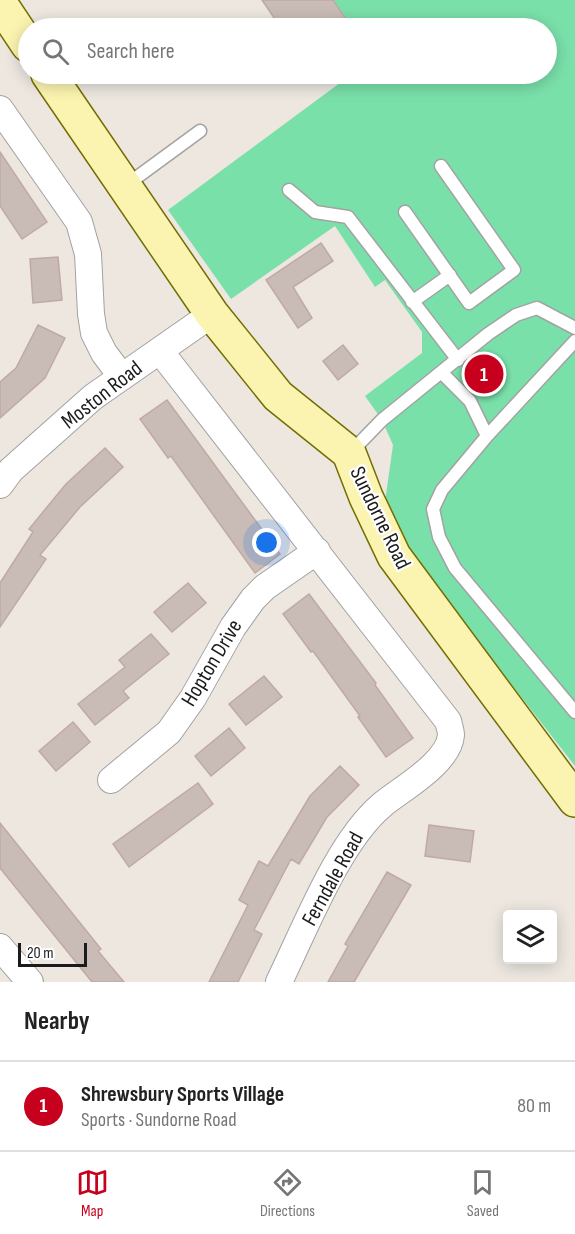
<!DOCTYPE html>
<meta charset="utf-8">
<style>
body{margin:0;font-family:"Sofia Sans Condensed",sans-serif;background:#f6f6f6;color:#222}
.controls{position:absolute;right:18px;bottom:18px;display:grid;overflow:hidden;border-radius:6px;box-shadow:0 3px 15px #0003}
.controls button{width:54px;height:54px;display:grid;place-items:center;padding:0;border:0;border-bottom:2px solid #e0e0e0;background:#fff;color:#222;font:30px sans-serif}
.scale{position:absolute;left:18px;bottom:15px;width:69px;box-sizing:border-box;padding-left:6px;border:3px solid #1b1b1b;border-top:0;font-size:16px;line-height:21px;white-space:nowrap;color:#1b1b1b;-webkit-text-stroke:4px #fff;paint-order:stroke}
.you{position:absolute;left:267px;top:543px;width:21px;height:21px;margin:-15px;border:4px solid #fff;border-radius:50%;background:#1a73e8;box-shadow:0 0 0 9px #1a73e833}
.badge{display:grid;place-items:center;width:39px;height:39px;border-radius:50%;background:#c6001d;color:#fff;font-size:20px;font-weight:700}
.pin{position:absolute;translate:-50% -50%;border:3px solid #fff;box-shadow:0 2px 6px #0006}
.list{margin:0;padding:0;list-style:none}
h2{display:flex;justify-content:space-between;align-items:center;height:78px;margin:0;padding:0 24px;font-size:26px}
h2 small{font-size:20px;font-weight:400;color:#767676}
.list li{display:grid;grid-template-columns:39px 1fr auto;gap:18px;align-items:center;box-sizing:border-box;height:90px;padding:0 24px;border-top:2px solid #e0e0e0}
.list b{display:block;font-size:22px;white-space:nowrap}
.list p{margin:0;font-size:20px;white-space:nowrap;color:#767676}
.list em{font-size:20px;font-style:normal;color:#767676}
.icon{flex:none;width:33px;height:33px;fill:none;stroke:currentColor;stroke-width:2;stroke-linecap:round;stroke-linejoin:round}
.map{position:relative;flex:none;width:575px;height:982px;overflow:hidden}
.search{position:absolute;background:#fff;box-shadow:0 3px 15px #0003;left:18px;right:18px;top:18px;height:66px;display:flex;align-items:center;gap:15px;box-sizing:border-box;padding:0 21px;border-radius:33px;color:#767676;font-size:22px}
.sheet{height:168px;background:#fff}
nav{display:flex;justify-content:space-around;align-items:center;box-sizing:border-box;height:84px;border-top:2px solid #e0e0e0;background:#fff;font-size:16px;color:#767676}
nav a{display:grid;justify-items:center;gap:3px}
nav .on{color:#c6001d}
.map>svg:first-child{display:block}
.pitch{fill:#7ae0aa}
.building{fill:#c9bcb6;stroke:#bfaaa2;stroke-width:1.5}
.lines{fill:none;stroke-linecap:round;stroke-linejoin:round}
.lane-casing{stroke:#a2a2a2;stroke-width:15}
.street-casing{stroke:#a2a2a2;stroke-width:28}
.secondary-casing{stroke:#726e02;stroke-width:36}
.lane{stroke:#fff;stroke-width:12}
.street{stroke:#fff;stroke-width:26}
.secondary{stroke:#fbf4b0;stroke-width:33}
.labels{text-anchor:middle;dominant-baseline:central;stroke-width:4.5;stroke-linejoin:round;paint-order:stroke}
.street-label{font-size:22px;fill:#1b1b1b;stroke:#fff}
</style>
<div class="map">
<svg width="575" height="982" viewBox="0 0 575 982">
<rect width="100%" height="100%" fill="#ede7e0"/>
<!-- pitch -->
<path class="pitch" d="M333,0h242v766l-158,-203 -33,-54 9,-64 -11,-25 -17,-24 57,-43v-21l-37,-52 -10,7 -40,-61 -104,73 -63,-89 184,-136h194v-46h-194z"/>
<!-- building -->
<path class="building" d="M262,0h71l19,28h-71z
M0,152l47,70 -25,17 -22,-33z
M321,243l12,18 -40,26 19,31 -14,10 -32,-48z
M58,257l4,43 -29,3 -3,-44z
M38,325l27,13 -20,40 -45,40v-36l16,-14z
M343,345l15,19 -20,16 -15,-19z
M167,400l113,154 -25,19 -84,-117 -3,2 -28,-39z
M105,448l18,19 -43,40 -40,48 6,4 -46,68v-44l33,-51 -4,-3 37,-45z
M188,583l18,20 -34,29 -18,-20z
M309,594l67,89 -1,2 38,53 -27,19 -28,-40 2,-1 -47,-65 -2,1 -28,-38z
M151,634l18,20 -46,37 6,7 -34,27 -17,-21 47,-37 -6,-7z
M264,676l18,21 -36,28 -17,-21z
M73,722l17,20 -34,29 -17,-20z
M229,728l16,20 -34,28 -16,-20z
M340,766l19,19 -32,32 -28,47 -8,-5 -37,71 8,4 -24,48h-29l39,-77 -9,-5 20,-39 9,5 42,-70z
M198,783l15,21 -84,63 -16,-23z
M0,823l101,126 -3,2 26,31h-32l-92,-114z
M429,825l45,6 -4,31 -45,-6z
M387,872l24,13 -57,97h-26l20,-36 -3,-2z"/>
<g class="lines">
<defs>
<path id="lane" d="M125,186l75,-55
M289,190l26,22 33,5 110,143
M405,212l64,91 45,-33 -73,-104
M412,302l38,-27
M442,373l28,28 17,35 -45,54 -9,19 6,28 16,31 120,144
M487,436l88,-95
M350,453l32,-33 106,-86 28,-19 21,-7 38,20"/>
<path id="street" d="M0,109l79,113 9,32 3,60 3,19 10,20 18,24
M160,351l288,370c1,4 3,10 3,14 -2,28 -50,54 -69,70 -44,37 -77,124 -103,177
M0,485l11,-15 82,-73 119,-83
M111,780l58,-48 24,-34 40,-71 20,-28 12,-12 52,-36
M0,947l30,35"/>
<path id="secondary" d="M0,3l28,42
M48,74l164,240 66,82 71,57 17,44 28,59 181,244"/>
</defs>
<!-- lane casing -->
<use href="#lane" class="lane-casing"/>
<!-- street casing -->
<use href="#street" class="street-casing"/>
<!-- secondary casing -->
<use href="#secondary" class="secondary-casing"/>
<!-- lane -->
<use href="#lane" class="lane"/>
<!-- street -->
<use href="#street" class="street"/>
<!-- secondary -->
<use href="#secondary" class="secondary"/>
</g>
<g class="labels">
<!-- street labels -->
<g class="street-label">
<text transform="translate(102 395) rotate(-38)">Moston Road</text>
<text transform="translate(380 518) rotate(64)">Sundorne Road</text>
<text transform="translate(212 663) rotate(-59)">Hopton Drive</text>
<text transform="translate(333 879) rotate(-61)">Ferndale Road</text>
</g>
</g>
</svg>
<div class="controls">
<button><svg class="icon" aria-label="layers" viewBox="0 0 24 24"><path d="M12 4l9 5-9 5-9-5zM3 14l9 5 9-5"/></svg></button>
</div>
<div class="scale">20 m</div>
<div class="you"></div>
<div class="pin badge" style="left:484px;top:374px">1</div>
<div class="search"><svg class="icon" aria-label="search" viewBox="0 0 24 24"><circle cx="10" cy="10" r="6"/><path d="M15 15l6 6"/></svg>Search here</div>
</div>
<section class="sheet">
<h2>Nearby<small></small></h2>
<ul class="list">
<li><span class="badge">1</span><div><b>Shrewsbury Sports Village</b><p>Sports · Sundorne Road</p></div><em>80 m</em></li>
</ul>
</section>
<nav>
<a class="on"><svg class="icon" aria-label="map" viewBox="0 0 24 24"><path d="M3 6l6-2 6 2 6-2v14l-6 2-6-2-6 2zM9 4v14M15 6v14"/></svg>Map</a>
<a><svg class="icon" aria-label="directions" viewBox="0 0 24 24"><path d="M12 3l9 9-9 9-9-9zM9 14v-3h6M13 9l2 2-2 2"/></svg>Directions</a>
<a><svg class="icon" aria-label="saved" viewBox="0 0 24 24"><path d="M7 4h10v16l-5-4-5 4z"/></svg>Saved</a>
</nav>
